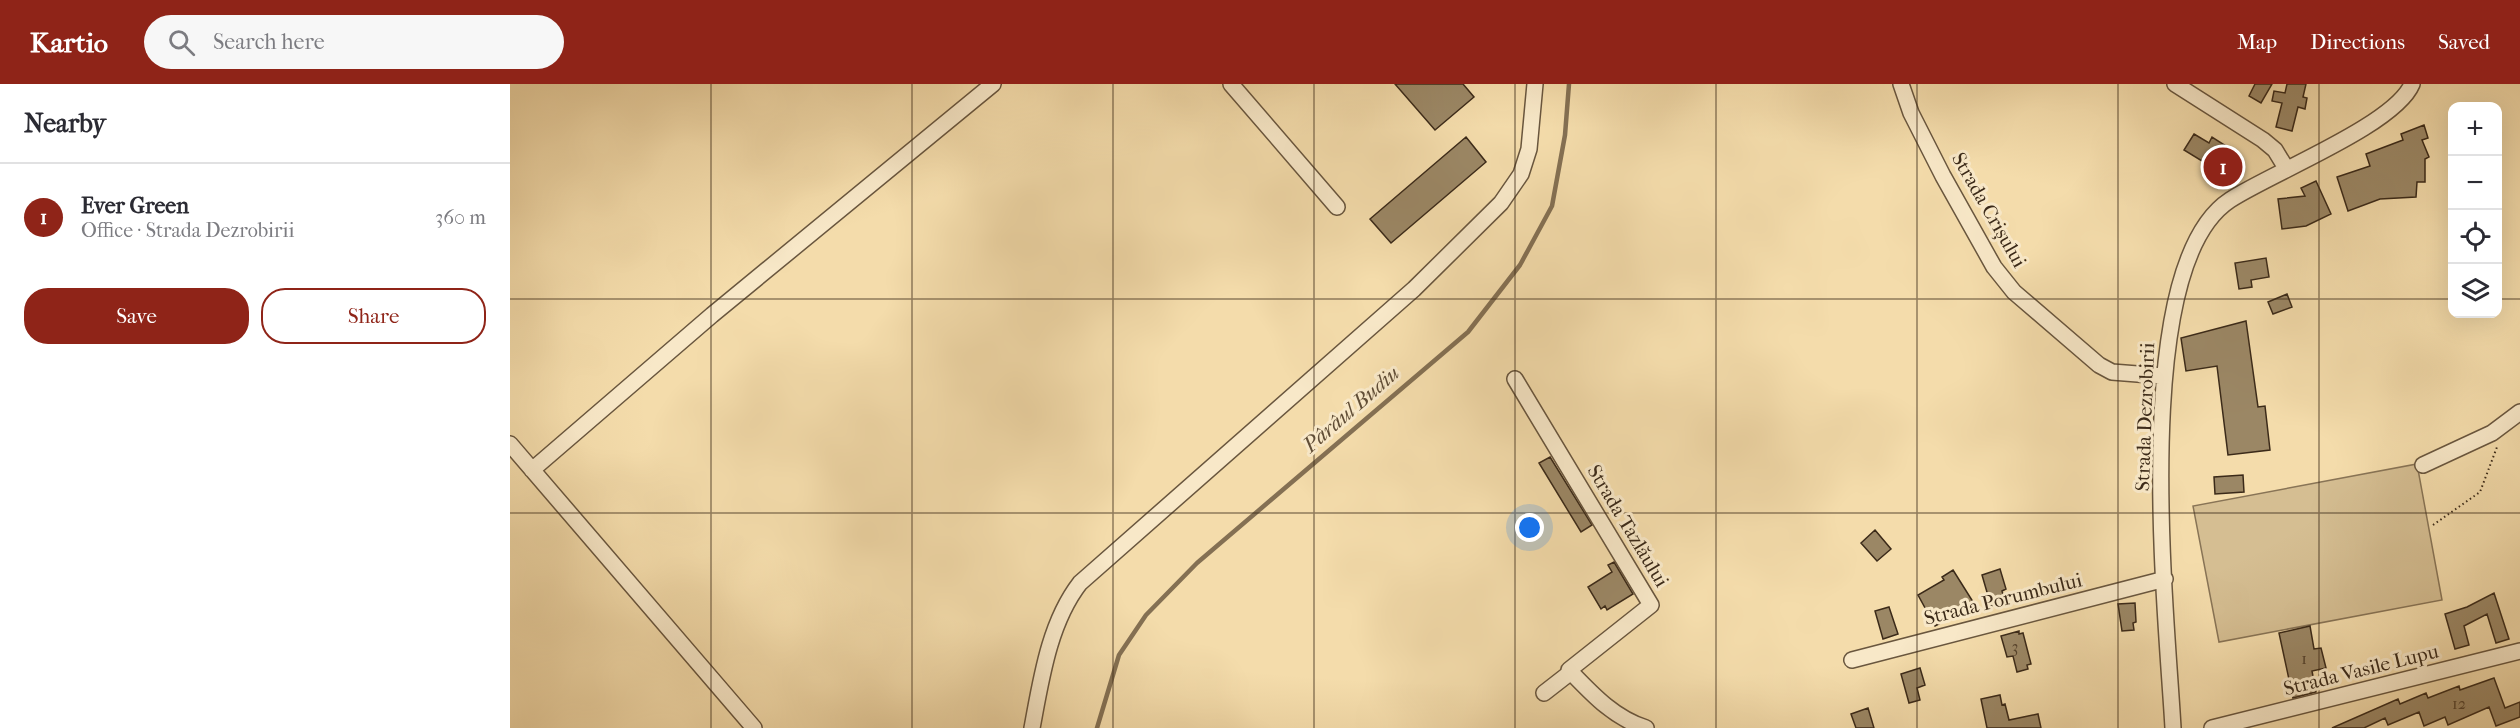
<!DOCTYPE html>
<meta charset="utf-8">
<style>
body{margin:0;font-family:"IM FELL French Canon",serif;background:#f7f7f7;color:#2b2b33}
.controls{position:absolute;right:18px;top:18px;display:grid;overflow:hidden;border-radius:12px;box-shadow:0 6px 24px #0002}
.controls button{width:54px;height:54px;display:grid;place-items:center;padding:0;border:0;border-bottom:2px solid #e1e1e2;background:#fff;color:#2b2b33;font:30px sans-serif}
.you{position:absolute;left:1020px;top:444px;width:21px;height:21px;margin:-15px;border:4px solid #fff;border-radius:50%;background:#1a73e8;box-shadow:0 0 0 9px #1a73e833}
.badge{display:grid;place-items:center;width:39px;height:39px;border-radius:50%;background:#8f2418;color:#fff;font-size:20px;font-weight:700}
.pin{position:absolute;translate:-50% -50%;border:3px solid #fff;box-shadow:0 2px 6px #0006}
.list{margin:0;padding:0;list-style:none}
h2{display:flex;justify-content:space-between;align-items:center;height:78px;margin:0;padding:0 24px;font-size:26px}
h2 small{font-size:20px;font-weight:400;color:#7c7c81}
.list li{display:grid;grid-template-columns:39px 1fr auto;gap:18px;align-items:center;box-sizing:border-box;height:108px;padding:0 24px;border-top:2px solid #e1e1e2}
.list b{display:block;font-size:22px;white-space:nowrap}
.list p{margin:0;font-size:20px;white-space:nowrap;color:#7c7c81}
.list em{font-size:20px;font-style:normal;color:#7c7c81}
.actions{display:flex;gap:12px;padding:18px 24px}
.actions a{flex:1;padding:14px 0;border:2px solid #8f2418;border-radius:24px;text-align:center;font-size:21px;color:#8f2418}
.actions .main{background:#8f2418;color:#fff}
.icon{flex:none;width:33px;height:33px;fill:none;stroke:currentColor;stroke-width:2;stroke-linecap:round;stroke-linejoin:round}
.map{position:relative;flex:none;width:2010px;height:644px;overflow:hidden}
header{display:flex;align-items:center;gap:36px;box-sizing:border-box;height:84px;padding:0 30px;background:#8f2418;color:#fff}
header strong{font-size:28px}
nav{display:flex;gap:33px;margin-inline-start:auto;font-size:21px}
.search{width:420px;height:54px;background:#f7f7f7;display:flex;align-items:center;gap:15px;box-sizing:border-box;padding:0 21px;border-radius:33px;color:#7c7c81;font-size:22px}
main{display:flex}
aside{flex:1;background:#fff}
.map>svg:first-child{display:block}
.green{fill:#d5be92;stroke:#887456;stroke-width:1.5}
.lines{fill:none;stroke-linecap:round;stroke-linejoin:round}
.stream{stroke:#847053;stroke-width:4.5}
.building{fill:#9b8765;stroke:#3b2a19;stroke-width:1.5}
.minor-casing{stroke:#69563e;stroke-width:18}
.path{stroke:#3b2a19;stroke-width:2;stroke-dasharray:1.5 3;stroke-linecap:butt}
.minor{stroke:#f8e8c8;stroke-width:15}
.grid{fill:none;stroke:#3b2a19;stroke-width:1.5;stroke-opacity:0.55}
.labels{text-anchor:middle;dominant-baseline:central;stroke-width:6;stroke-linejoin:round;paint-order:stroke}
.number-label{font-size:16px;fill:#53412c}
.street-label{font-size:20px;fill:#3b2a19;stroke:#f8e8c8}
.water-label{font-size:21px;font-style:italic;fill:#604d36;stroke:#f8e8c8}
</style>
<header>
<strong>Kartio</strong>
<div class="search"><svg class="icon" aria-label="search" viewBox="0 0 24 24"><circle cx="10" cy="10" r="6"/><path d="M15 15l6 6"/></svg>Search here</div>
<nav><a>Map</a><a>Directions</a><a>Saved</a></nav>
</header>
<main>
<aside>
<h2>Nearby<small></small></h2>
<ul class="list">
<li><span class="badge">1</span><div><b>Ever Green</b><p>Office · Strada Dezrobirii</p></div><em>360 m</em></li>
</ul>
<div class="actions"><a class="main">Save</a><a>Share</a></div>
</aside>
<div class="map">
<svg width="2010" height="644" viewBox="0 0 2010 644">
<rect width="100%" height="100%" fill="#f4dcab"/>
<filter id="stains"><feTurbulence type="fractalNoise" baseFrequency=".00333" numOctaves="4"/><feColorMatrix values="0 0 0 0 .2 0 0 0 0 .09 0 0 0 0 .02 0 0 0 .5 -.17"/></filter>
<radialGradient id="worn" r=".72"><stop offset=".6" stop-color="#630" stop-opacity="0"/><stop offset="1" stop-color="#630" stop-opacity=".3"/></radialGradient>
<!-- green -->
<path class="green" d="M1907,380l25,136 -223,42 -26,-136z"/>
<g class="lines">
<!-- stream -->
<path class="stream" d="M587,644l22,-73 27,-40 51,-52 271,-231 52,-67 32,-59 13,-71 4,-51"/>
</g>
<!-- building -->
<path class="building" d="M885,0h68l11,13 -39,33z
M1745,0h17l-11,19 -12,-7z
M1777,0h19l-3,13 4,1 -2,11 -7,-2 -6,24 -16,-4 6,-24 -10,-2 2,-10 11,2z
M1914,41l4,13 -6,2 7,17 -4,2v23h-8l-1,15 -36,2 -32,12 -11,-34 33,-11 -4,-12 37,-14 -2,-6z
M1684,50l15,9 3,-6 14,9 -6,10 14,9 -6,12 -44,-27z
M956,53l20,25 -95,81 -21,-24z
M1806,97l15,33 -25,12 -24,3 -4,-30 27,-3 -4,-8z
M1756,174l3,19 -18,3 1,7 -13,2 -4,-26z
M1777,210l5,13 -19,7 -5,-12z
M1736,237l12,86 7,-1 5,44 -42,5 -11,-89 -31,5 -5,-33z
M1040,373l42,68 -11,7 -42,-69z
M1733,391l1,17 -29,2 -1,-17z
M1365,446l16,19 -14,12 -16,-18z
M1104,478l19,32 -26,16 -2,-4 -4,3 -13,-22 24,-15 -4,-7z
M1490,485l6,20 -4,2 3,11 -14,4 -9,-31z
M1443,486l22,35 -40,21 -17,-31 26,-15 -2,-3z
M1984,509l15,46 -13,4 -9,-29 -23,12 5,19 -14,4 -10,-35 22,-7z
M1625,519l1,19 -3,1 1,7 -12,1 -4,-27z
M1379,523l9,27 -15,5 -8,-28z
M1800,542l4,23 7,-1 5,20 -14,3 4,21 -23,6 -14,-65z
M1509,547v3l4,-1 8,31 -4,1 1,4 -11,3 -4,-16 -6,1 -6,-21z
M1410,584l5,17 -8,3 3,12 -11,3 -8,-29z
M1984,594l11,30 15,-6v15l-24,9 -7,-19 -41,18 -3,-8 -21,9 -5,-14 -31,13 -3,-7 -21,10h-32l66,-29 2,5 26,-11 2,5 31,-12 1,4z
M1490,611l2,10 3,-1 4,16 29,-6 3,14h-54l-6,-29z
M1358,624l6,20h-18l-5,-14z"/>
<g class="lines">
<defs>
<path id="minor" d="M721,0l106,123
M1391,0l10,29 32,63 51,91 20,25 85,73 13,7 51,4
M1665,0l88,56 12,10 11,18
M1005,295l136,226 -82,65c23,24 45,48 77,58
M0,360l244,284
M1913,381l69,-32 28,-21
M22,386l180,-155 281,-231
M1342,576l313,-81
M1034,609l27,-21
M522,644c9,-48 17,-105 48,-145l334,-294 87,-86 20,-29 8,-25 6,-65
M1663,644c-6,-112 -45,-461 57,-528 41,-27 165,-75 182,-116
M1702,644l308,-77"/>
</defs>
<!-- minor casing -->
<use href="#minor" class="minor-casing"/>
<!-- path -->
<path class="path" d="M1923,441l47,-33 17,-45"/>
<!-- minor -->
<use href="#minor" class="minor"/>
</g>
<!-- grid -->
<path class="grid" d="M201,0v644M402,0v644M603,0v644M804,0v644M1005,0v644M1206,0v644M1407,0v644M1608,0v644M1809,0v644M0,215h1942M1988,215h22M0,429h2010"/>
<g class="labels">
<!-- number labels -->
<g class="number-label">
<text x="1505" y="562">3</text>
<text x="1794" y="574">1</text>
<text x="1949" y="619">12</text>
</g>
<!-- street labels -->
<g class="street-label">
<text transform="translate(1479 126) rotate(60)">Strada Crișului</text>
<text transform="translate(1635 333) rotate(-88)">Strada Dezrobirii</text>
<text transform="translate(1118 442) rotate(59)">Strada Tazlăului</text>
<text transform="translate(1493 515) rotate(-14)">Strada Porumbului</text>
<text transform="translate(1851 586) rotate(-14)">Strada Vasile Lupu</text>
</g>
<!-- water labels -->
<g class="water-label">
<text transform="translate(841 325) rotate(-41)">Pârâul Budiu</text>
</g>
</g>
<rect width="100%" height="100%" filter="url(#stains)"/>
<rect width="100%" height="100%" fill="url(#worn)"/>
</svg>
<div class="controls">
<button>+</button>
<button>−</button>
<button><svg class="icon" aria-label="locate" viewBox="0 0 24 24"><circle cx="12" cy="12" r="6"/><path d="M12 2v4M12 18v4M2 12h4M18 12h4"/></svg></button>
<button><svg class="icon" aria-label="layers" viewBox="0 0 24 24"><path d="M12 4l9 5-9 5-9-5zM3 14l9 5 9-5"/></svg></button>
</div>
<div class="you"></div>
<div class="pin badge" style="left:1713px;top:83px">1</div>
</div>
</main>
